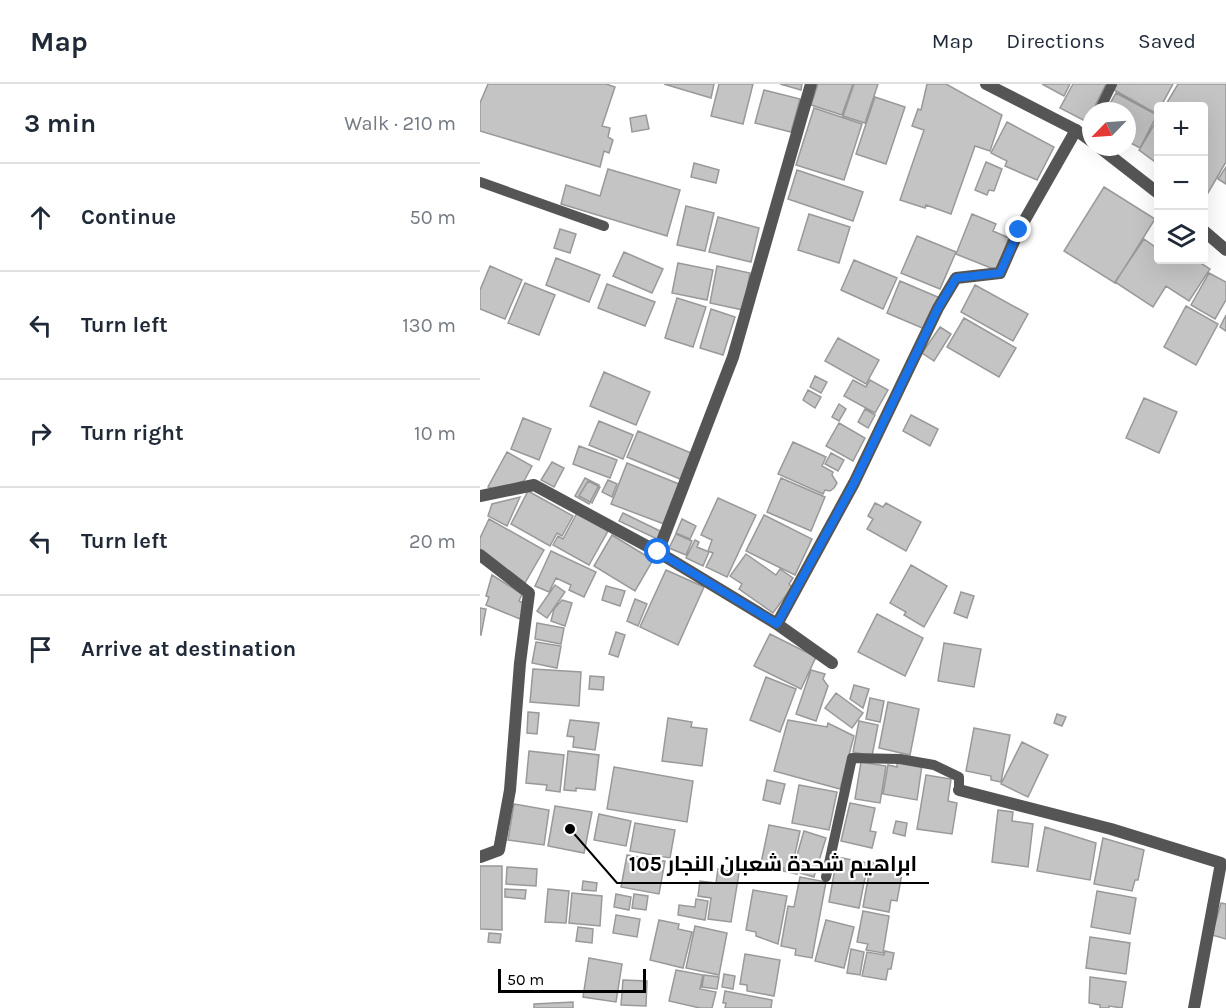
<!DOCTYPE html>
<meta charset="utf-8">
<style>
body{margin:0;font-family:Karla,Cairo,sans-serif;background:#f6f6f7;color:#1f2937}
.controls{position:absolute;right:18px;top:18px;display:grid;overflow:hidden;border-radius:6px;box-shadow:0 6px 24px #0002}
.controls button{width:54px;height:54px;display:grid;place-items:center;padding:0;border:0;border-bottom:2px solid #e0e1e3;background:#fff;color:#1f2937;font:30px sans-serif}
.compass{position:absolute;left:602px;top:18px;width:54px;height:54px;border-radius:50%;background:#fff;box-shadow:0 6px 24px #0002;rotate:245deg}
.scale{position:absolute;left:18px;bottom:15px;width:148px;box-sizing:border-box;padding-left:6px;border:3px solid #000;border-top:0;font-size:16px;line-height:21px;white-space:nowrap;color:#000;-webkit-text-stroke:4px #fff;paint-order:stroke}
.stop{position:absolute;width:18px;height:18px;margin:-14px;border:4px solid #1a73e8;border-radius:50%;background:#fff}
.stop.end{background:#1a73e8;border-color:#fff;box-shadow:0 2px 6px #0008}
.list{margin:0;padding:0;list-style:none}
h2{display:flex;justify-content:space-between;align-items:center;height:78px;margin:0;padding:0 24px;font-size:26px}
h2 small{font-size:20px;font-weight:400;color:#747a83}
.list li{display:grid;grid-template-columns:39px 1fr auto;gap:18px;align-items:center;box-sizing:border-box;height:108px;padding:0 24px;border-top:2px solid #e0e1e3}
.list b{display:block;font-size:22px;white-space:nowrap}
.list em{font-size:20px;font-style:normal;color:#747a83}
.icon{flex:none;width:33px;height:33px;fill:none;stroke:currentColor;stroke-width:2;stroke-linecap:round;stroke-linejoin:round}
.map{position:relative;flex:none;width:746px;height:924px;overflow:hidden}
header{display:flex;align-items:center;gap:36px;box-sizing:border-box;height:84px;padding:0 30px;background:#fff;border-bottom:2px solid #e0e1e3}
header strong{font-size:28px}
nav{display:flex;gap:33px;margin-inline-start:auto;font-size:21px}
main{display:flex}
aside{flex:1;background:#fff}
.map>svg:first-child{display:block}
.building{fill:#c4c4c4;stroke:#999;stroke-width:1.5}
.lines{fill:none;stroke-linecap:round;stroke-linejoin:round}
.service{stroke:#555;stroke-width:10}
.minor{stroke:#555;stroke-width:12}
.tertiary{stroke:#555;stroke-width:12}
.route{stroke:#1a73e8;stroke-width:8}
.leader{fill:none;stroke:#000;stroke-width:2}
.callout-dot{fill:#000;stroke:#fff;stroke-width:2}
.callout-label{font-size:21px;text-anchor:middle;font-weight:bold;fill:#000;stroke:#fff;stroke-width:4.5;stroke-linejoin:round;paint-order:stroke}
</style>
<header>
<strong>Map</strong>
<nav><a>Map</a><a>Directions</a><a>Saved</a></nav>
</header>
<main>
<aside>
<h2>3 min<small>Walk · 210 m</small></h2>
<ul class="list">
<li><svg class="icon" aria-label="ahead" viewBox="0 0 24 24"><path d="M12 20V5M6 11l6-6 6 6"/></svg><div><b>Continue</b></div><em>50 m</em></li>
<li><svg class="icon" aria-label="left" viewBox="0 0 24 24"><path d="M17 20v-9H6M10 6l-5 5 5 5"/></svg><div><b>Turn left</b></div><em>130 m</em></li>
<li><svg class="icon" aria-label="right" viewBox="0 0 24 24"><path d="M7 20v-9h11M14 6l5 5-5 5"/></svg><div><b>Turn right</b></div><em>10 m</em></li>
<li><svg class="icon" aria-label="left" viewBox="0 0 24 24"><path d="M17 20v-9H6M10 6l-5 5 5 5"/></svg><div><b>Turn left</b></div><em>20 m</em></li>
<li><svg class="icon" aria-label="arrive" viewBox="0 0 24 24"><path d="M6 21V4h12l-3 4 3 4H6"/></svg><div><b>Arrive at destination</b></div></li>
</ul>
</aside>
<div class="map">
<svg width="746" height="924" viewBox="0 0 746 924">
<rect width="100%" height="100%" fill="#fff"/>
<!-- building -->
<path class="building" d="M8,0h118l9,3 -13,39 8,2 -2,9 5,3 -4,13 -5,-2 -4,16 -120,-36v-28z
M184,0h50l-3,14z
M239,0h34l-10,40 -32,-8z
M300,0h22l-1,6z
M338,0h35l-11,31 -31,-10z
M374,0h24l-13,39 -22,-7z
M447,0h19l56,31 -12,36 -15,-5 -24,68 -25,-9 -1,3 -25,-8 24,-70 -12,-4 6,-17 3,1z
M562,0h28l-6,12z
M593,0h33l-19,38 -27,-14z
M637,0h56l-12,22h-3l-1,8 -43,-24z
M698,0h48v78l-21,36 -1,-92h-39z
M284,6l36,9 -9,33 -36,-9z
M636,9l41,22 -17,33 -13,-7v-30h-21z
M395,13l30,10 -19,57 -30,-10z
M334,24l48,16 -18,56 -48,-15z
M166,31l3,14 -17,3 -2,-14z
M678,34v46l-19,-14z
M527,38l47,25 -17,33 -32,-14 2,-5 -16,-8z
M506,78l16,7 -8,22 -5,-1 -2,5 -12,-5z
M214,79l25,7 -3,13 -25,-6z
M746,83v17l-8,-5z
M128,85l72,21 -13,46 -106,-32 5,-19 34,11z
M317,86l66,22 -10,29 -65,-22z
M624,103l51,32 -40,64 -51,-32z
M206,122l28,7 -9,38 -28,-6z
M329,130l41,13 -11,36 -41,-13z
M492,130l24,10 -3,7 16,7 -13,32 -40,-16z
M238,133l41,11 -8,34 -42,-10z
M80,145l16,5 -6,19 -16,-5z
M437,152l39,16 -16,37 -39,-16z
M664,155l14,10v11h38l14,9 -21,32 -23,-15 -13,21 -38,-25z
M144,168l39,17 -11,24 -39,-17z
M76,174l44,17 -11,27 -43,-17z
M374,176l43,18 -14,31 -42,-19z
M198,179l35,7 -6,30 -35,-7z
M10,182l32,14 -17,39 -25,-10v-19z
M237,182l33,7 -7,37 -33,-7z
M729,189l17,9v18l-11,19 -24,-14z
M420,197l40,17 -13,32 -40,-17z
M45,199l30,12 -16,40 -31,-12z
M127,200l48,18 -10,24 -47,-18z
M495,201l53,29 -15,27 -52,-29z
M197,214l29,9 -13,40 -28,-9z
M706,222l32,18 -22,41 -32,-18z
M231,225l24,8 -12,38 -23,-7z
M746,231v16l-6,-4z
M484,234l52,30 -17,29 -52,-30z
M460,243l11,7 -17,27 -12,-8z
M358,254l41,22 -13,24 -41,-23z
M124,288l46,20 -14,33 -46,-19z
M335,292l12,6 -6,11 -11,-6z
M373,296l13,7 4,-7 18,10 -13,23 -31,-17z
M328,306l13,7 -6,11 -12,-8z
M664,314l33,14 -18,41 -33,-15z
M359,320l7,5 -7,12 -7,-4z
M385,325l10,6 -7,13 -10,-6z
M431,331l27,14 -8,17 -27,-15z
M43,334l28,11 -12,31 -28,-11z
M119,337l34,14 -10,24 -34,-14z
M359,339l26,15 -12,23 -27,-15z
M158,347l53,22 -11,26 -53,-22z
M313,358l33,15 -4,9 11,6 -1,3 5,8 -3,5 -4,3 -5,-1 -2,4 -45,-20z
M99,362l38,14 -7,18 -37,-14z
M27,368l25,14 -8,15 -29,9 -7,-3z
M351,369l13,7 -6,11 -13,-7z
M72,378l12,6 -10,19 -13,-7z
M147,379l52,21 -15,40 -53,-20z
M105,394l14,7 -10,19 -14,-8z
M301,394l44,19 -14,34 -44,-19z
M128,396l9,4 -5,13 -10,-5z
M108,397l12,6 -8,16 -13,-7z
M48,407l45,25 -11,20 -5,-3 -7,13 -39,-22z
M40,413l-13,29 -19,-10 4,-12z
M238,414l38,17 -29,62 -21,-10 7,-14 -5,-2 4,-11 -11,-5z
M395,419l8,4 3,-4 35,19 -15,29 -39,-22 6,-10 -5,-3z
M97,429l31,18 -19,34 -36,-20 5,-9 5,3z
M143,429l37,18 -3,8 -38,-18z
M284,431l48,24 -17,36 -49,-24z
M9,435l55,31 -19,33 -45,-32v-13z
M202,435l14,7 -6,13 -14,-6z
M196,450l16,7 -6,14 -17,-7z
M132,451l41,25 -18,31 -41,-25z
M215,456l4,2 -2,5 12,5 -6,14 -17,-8z
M71,467l45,21 -12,25 -15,-7 2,-5 -15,-7 -7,14 -14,-6z
M266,470l30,21 4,-6 13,9 -4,6 3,3 -19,26 -34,-24 3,-5 -12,-8z
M431,481l36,21 -23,41 -20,-12 2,-3 -16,-9z
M186,486l38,17 -26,58 -38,-18z
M12,491l30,19 -3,7 7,3 -6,15 -34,-14 3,-8 -3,-1z
M75,501l10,7 -18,26 -10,-7z
M126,502l19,5 -5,15 -18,-6z
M481,508l13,4 -7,22 -13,-5z
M155,515l12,5 -9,22 -11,-5z
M82,516l10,3 -7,23 -14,-5 3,-12z
M0,524l6,1 -5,26h-1z
M397,530l46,24 -18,38 -47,-24z
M57,539l27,5 -3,16 -26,-5z
M136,548l9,3 -7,22 -9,-3z
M290,550l46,23 -15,32 -47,-23z
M56,558l25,4 -4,22 -25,-5z
M464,559l37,6 -7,38 -36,-6z
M53,585l48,3 -2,34 -49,-4z
M331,586l14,4 -2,5 5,7 -12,35 -20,-7z
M110,592l14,1 -1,13 -14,-1z
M286,593l30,12 -16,43 -30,-12z
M374,601l15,4 -6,19 -13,-9z
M356,609l27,20 -11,15 -27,-20z
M390,614l14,3 -4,21 -14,-3z
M408,618l31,7 -9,46 -31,-7z
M48,628l11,1 -2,21 -10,-1z
M577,630l9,3 -4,9 -8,-3z
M188,634l24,4 -1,5 16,2 -5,37 -40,-5z
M90,636l29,3 -4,27 -22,-3 1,-10 -7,-1z
M308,636l39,7 1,-4 26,13 -14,53 -66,-18z
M379,637l19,4 -6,31 -19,-4z
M494,644l36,7 -9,47 -10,-2v-4l-25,-5z
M542,658l26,13 -20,42 -27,-13z
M49,667l35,4 -4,37 -14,-2 1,-5 -21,-2z
M88,667l31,4 -4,35 -19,-2v3l-12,-1z
M381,678l25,4 -6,37 -25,-4z
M417,678l25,3 -5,35 -34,-6 5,-29 9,2z
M134,683l79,14 -6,41 -80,-13z
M446,691l25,4 -3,22 9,2 -5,31 -35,-5z
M287,696l18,4 -5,20 -17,-4z
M319,701l38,7 -8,38 -37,-7z
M370,719l25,5 -5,23 6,1 -4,16 -31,-7z
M34,720l35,6 -5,35 -36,-5z
M75,722l37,6 -8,41 -36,-7z
M518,726l15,2 -1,9 21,3 -5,43 -36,-5z
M119,730l32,7 -5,25 -32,-6z
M416,737l11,2 -2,13 -12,-3z
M155,739l40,7 -5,28 -40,-7z
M289,741l31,6 -7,32 7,1 -3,10 -14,-3 1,-3 -23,-5z
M565,743l51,16 -6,37 -53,-9z
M324,747l22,7 -12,39 -14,-4 3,-9 -8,-2z
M623,754l41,12 -6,30h-3l-3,11 -38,-7z
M147,771l38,6 -6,33 -38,-7z
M357,773l31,6 -9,45 -30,-6z
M391,778l32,6 -6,33 -6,-1 -2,12 -26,-5z
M0,782h22v64l-22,-1z
M27,783l30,2 -1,17 -30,-2z
M238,785l21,4 -8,49 -23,-3 3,-21 -13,-2 2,-15 16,2z
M320,793l26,5 -14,76 -17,-3 1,-6 -15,-3 7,-40 6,1z
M103,797l14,2 -1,8 -14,-1z
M25,805l21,1 -1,9 -20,-2z
M68,805l21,2 -3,32 -21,-1z
M273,806l34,6 -9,48 -22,-8v-4l-10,-2z
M617,807l39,7 -6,36 -39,-7z
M92,809l30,3 -2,30 -31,-3z
M136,810l15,3 -2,13 -15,-3z
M154,810l14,2 -2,14 -14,-2z
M216,815l12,2 -3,19 -27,-5 1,-10 16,2z
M741,819l5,1v35l-14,-4z
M383,827l26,5 -6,37 -17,-3 2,-6 -11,-2z
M136,831l24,4 -3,18 -24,-4z
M179,836l20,4 -1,5 14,3 -9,36 -33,-8z
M346,836l28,7 -10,41 -29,-7z
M215,842l32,7 -8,42 -33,-7z
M98,843l15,2 -1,14 -16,-2z
M9,849l12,1 -1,9 -12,-1z
M610,853l40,6 -4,31 -40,-6z
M371,865l13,3 -4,23 -13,-2z
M405,867l9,2 -3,16h-3l-2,11 -24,-4 5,-24 17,3z
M265,870l35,6 -6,36 -27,-5v-6l-7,-1z
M109,874l33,6 -6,38 -33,-5z
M196,886l27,5 -3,14 16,3 -4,16h-12l-31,-7z
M244,890l11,2 -2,13 -11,-2z
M224,891l15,2 -2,12 -15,-2z
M610,893l36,5 -4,26 -13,-2v2h-9v-3l-11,-2z
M143,896l24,1 -1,25 -25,-1z
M245,907l47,9 -1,8h-46l1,-5h-3z
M93,918v6h-39v-4z"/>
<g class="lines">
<!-- service -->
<path class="service" d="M619,27l13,-27
M605,53l6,-11
M0,98l124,44
M346,793l26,-119 48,1 34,6 25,12v13"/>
<!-- minor -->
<path class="minor" d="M0,412l54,-11 124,67 119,72 77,-141 84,-175 18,-30 44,-5 19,-43 57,-100
M178,468l75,-195 78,-273
M0,471l49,38 -9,70 -10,127 -11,60 -19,7
M297,540l55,39
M479,706l152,39 110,34 -27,145"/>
<!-- tertiary -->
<path class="tertiary" d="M506,0l90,46 15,11
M619,63l59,46
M724,147l22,19"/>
</g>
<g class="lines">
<!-- route -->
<path class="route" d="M178,468l119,72 77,-141 84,-175 18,-30 44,-5 19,-43"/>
</g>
<!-- callouts -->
<path class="leader" d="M90 745L137 799H449"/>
<circle class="callout-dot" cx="90" cy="745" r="6"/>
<g class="callout-label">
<text x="293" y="787">ابراهيم شحدة شعبان النجار 105</text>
</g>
</svg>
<div class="controls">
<button>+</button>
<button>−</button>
<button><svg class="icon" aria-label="layers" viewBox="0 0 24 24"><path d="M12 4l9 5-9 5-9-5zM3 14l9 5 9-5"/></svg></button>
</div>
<svg class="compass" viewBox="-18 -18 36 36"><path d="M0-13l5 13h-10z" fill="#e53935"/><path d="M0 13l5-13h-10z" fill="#747a83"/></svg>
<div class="scale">50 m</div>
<div class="stop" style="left:178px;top:468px"></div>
<div class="stop end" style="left:539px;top:146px"></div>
</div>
</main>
